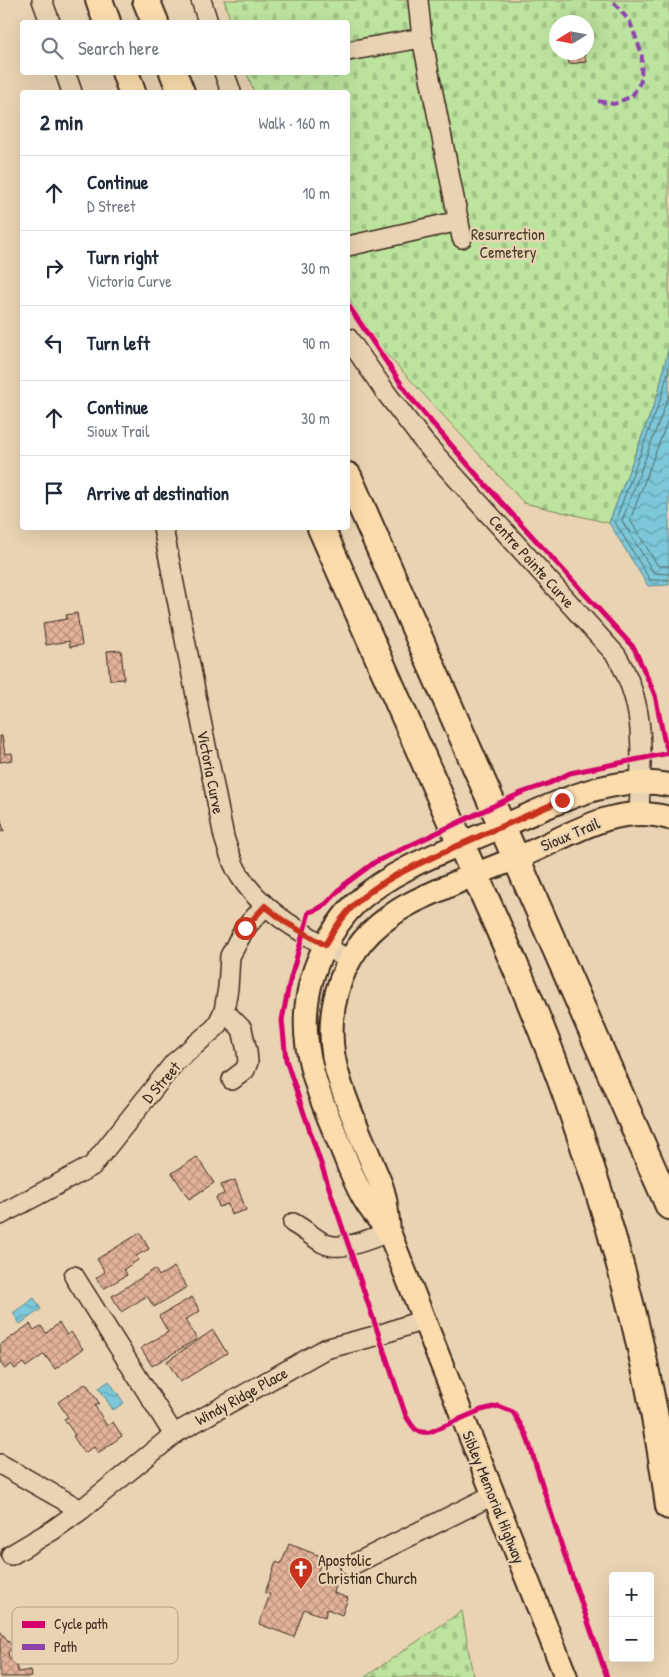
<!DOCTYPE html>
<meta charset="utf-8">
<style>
body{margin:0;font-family:"Patrick Hand",sans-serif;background:#f6f6f7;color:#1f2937}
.controls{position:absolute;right:15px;bottom:15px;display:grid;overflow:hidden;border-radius:5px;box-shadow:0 5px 20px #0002}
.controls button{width:45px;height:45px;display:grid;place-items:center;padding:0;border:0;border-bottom:1px solid #e0e1e3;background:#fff;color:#1f2937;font:25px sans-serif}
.compass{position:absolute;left:549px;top:15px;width:45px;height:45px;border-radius:50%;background:#fff;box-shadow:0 5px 20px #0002;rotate:259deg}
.stop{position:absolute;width:15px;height:15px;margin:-11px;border:4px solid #c8321e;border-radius:50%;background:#fff}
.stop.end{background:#c8321e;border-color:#fff;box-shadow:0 1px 5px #0008}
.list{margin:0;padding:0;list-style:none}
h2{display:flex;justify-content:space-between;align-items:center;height:65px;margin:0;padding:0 20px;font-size:21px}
h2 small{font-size:16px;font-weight:400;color:#747a83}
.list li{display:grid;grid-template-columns:32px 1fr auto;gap:15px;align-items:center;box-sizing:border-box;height:75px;padding:0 20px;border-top:1px solid #e0e1e3}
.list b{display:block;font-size:19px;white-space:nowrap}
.list p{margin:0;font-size:16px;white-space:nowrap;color:#747a83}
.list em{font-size:16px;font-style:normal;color:#747a83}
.icon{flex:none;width:28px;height:28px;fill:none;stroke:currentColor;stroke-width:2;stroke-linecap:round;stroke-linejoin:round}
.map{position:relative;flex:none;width:669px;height:1677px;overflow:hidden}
.search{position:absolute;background:#fff;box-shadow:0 5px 20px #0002;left:20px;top:20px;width:330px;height:55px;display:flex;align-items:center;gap:12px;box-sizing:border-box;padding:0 18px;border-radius:5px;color:#747a83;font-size:19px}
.panel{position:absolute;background:#fff;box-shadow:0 5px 20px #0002;left:20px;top:90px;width:330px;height:440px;border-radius:5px}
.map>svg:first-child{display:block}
.cemetery{fill:url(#cemetery-stones);stroke:#7c875e;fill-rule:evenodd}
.water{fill:url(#water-waves);stroke:#61888e}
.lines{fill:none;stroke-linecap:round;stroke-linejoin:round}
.shore{stroke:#556969;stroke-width:1}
.building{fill:url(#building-cross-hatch);stroke:#3b2a1e}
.minor-casing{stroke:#3b2a1e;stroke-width:22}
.major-casing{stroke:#3b2a1e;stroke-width:26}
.highway-casing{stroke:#3b2a1e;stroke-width:30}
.minor{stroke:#e9d3b2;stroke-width:19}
.major{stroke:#fcdcac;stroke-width:22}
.highway{stroke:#fcdcac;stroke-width:26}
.quiet{stroke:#8e44ad;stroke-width:4;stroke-dasharray:8 4;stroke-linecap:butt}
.cycleway-casing{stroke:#e9d3b2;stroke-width:8}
.cycleway{stroke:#d6006c;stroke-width:5}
.route{stroke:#c8321e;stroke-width:6}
.labels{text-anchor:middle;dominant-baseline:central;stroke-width:4.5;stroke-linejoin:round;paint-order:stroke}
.park-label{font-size:16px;fill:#483d2b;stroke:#e9d3b2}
.street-label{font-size:16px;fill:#3b2a1e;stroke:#e9d3b2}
.poi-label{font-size:16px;fill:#3b2a1e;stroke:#e9d3b2;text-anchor:start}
.key{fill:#e9d3b2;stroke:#b5a086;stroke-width:1}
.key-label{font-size:14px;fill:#3b2a1e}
</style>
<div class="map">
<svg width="669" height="1677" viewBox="0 0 669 1677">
<defs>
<pattern id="cemetery-stones" width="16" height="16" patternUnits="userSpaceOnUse" patternTransform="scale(1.25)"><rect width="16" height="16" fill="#bde49f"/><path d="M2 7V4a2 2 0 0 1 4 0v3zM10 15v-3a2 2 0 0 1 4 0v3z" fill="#a3c488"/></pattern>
<pattern id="water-waves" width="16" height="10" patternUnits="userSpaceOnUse" patternTransform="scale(1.25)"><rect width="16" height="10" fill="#7bc7d9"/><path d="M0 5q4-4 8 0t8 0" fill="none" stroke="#66a2af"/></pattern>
<pattern id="building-cross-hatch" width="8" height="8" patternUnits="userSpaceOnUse" patternTransform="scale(1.25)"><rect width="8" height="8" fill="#e3b399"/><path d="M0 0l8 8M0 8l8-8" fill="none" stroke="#b9927c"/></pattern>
</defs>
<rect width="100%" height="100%" fill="#e9d3b2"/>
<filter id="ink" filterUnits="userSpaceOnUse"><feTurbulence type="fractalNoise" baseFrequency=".02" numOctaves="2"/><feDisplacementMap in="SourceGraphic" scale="10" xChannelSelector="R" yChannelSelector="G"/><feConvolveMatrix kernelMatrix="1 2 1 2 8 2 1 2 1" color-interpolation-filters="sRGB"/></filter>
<g filter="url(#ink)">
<!-- cemetery -->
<path class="cemetery" d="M224,0h445v346l-11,48 -49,129 -85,-20 -144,-156 -26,-40 -6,-10v-205h-94l-7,-19 101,-1v-50h-117zM556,22h30v30h-30z
M462,1611l11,66h-108z"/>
<!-- water -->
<path class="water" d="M669,346v239l-21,1 -39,-63 49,-129z
M34,1298l7,11 -21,15 -7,-11z
M109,1381l15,22 -11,7 -14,-22z"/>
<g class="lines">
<!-- shore -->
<path class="shore" d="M669,368l-7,27 -47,127 35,58h19
M669,395l-47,126 32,52 15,1
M669,417l-39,103 28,46h11"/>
</g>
<!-- building -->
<path class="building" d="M584,52l2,10 -17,2 -2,-9z
M77,613l5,32 -12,2 -1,-6 -23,4 -3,-22 24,-4 -1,-4z
M121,650l3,29 -14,1 -3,-29z
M0,736h2l3,18 7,-1 1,7 -13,2z
M0,816l4,15 -4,1z
M197,1157l17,26 -25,16 -17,-26z
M235,1180l11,30 -15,5 -3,-11 -9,3 -3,-10 8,-3 -3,-9z
M140,1233l9,16 -13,7 2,4 -14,9 3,6 -24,14 -7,-11 9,-6 -8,-13z
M174,1267l13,20 -33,20 -7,-11 -26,16 -9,-16 43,-27 4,7z
M192,1297l8,14 -15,9 12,19 -45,27 -11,-18 27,-16 -9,-16z
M59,1323l8,12 4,-3 12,17 -28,20 -11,-15 -18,13 -3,-4 -8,6 -4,-5 -6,5 -5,-7v-17l30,-21 4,6 7,-4 5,7z
M213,1330l14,23 -47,29 -13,-21z
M86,1383l13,20 -4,3 12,20 6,-4 9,14 -24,17 -4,-6 -10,6 -11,-17 2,-1 -11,-16 4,-2 -10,-15z
M289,1544l34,13 -8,22 21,7 -2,7 14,5 -6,17 -15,-6 -2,8 -21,-8 -10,28 -35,-13 11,-30 -5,-1 11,-31 5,2z
M0,1631l13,16 -5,5 1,7 6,-1 3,14 13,-2 1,7h-32z"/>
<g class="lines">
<defs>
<path id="minor" d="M42,0l8,22
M201,0l7,22
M418,0l4,38 40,200
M348,51l74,-13
M65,72l7,20
M224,72l7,20
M348,246l111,-25
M348,338l39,56 37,48 192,213c32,53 25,100 23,159
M163,528l61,309c4,13 8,27 16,39 26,41 71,60 110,85
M224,1011l18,18 5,22 1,11 -3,8 -13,10
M0,1215l92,-49 82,-103 42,-36 8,-16 4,-23 2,-32 15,-28 20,-22
M293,1223c11,6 20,14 30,20 19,10 48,-5 66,-11
M74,1276l100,159
M0,1464l81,46
M11,1555l42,-25 28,-20 95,-77 149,-84 54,-14 44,-15
M350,1566l143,-71"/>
<path id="major" d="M389,1232c-8,-10 -17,-20 -23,-30 -11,-16 -20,-44 -28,-62 -28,-65 -48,-120 -16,-188 9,-19 20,-36 35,-50 38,-35 99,-55 146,-76 52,-22 108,-53 166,-41
M566,1677l-177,-445c-1,-12 -2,-25 -5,-37 -2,-11 -8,-21 -12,-32 -11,-27 -23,-53 -32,-81 -20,-59 -4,-128 49,-165 14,-11 30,-18 46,-25 26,-12 51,-22 77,-32 51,-19 100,-59 157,-42"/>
<path id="highway" d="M99,0l8,22
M146,0l9,22
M125,72l7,20
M173,72l8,20
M348,476l321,730
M321,528c42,95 85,191 127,287 42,94 86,188 120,285 47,131 83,268 101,406"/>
</defs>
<!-- minor casing -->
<use href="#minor" class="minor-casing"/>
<!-- major casing -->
<use href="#major" class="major-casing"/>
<!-- highway casing -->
<use href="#highway" class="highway-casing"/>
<!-- minor -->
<use href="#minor" class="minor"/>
<!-- major -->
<use href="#major" class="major"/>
<!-- highway -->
<use href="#highway" class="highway"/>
<!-- quiet -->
<path class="quiet" d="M598,101l16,3 18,-8 9,-15 1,-27 -12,-32 -18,-22"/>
<defs>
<path id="cycleway" d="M348,305l62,92 72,84 152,167 21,47 9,44 5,15
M607,1677l-44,-127 -37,-116 -13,-22 -15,-6 -17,4 -51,22c-15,2 -16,-4 -24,-16l-120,-356 -4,-40 7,-35 20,-73 7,-2 10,-6 18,-19 31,-23 146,-69 29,-10 20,-10 99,-20"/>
</defs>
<!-- cycleway casing -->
<use href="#cycleway" class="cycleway-casing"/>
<!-- cycleway -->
<use href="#cycleway" class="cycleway"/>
</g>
</g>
<g class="lines" filter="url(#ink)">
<!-- route -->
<path class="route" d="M245,928l20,-22 20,16 40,23c9,-16 19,-31 32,-43 21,-19 46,-31 72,-43 44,-21 89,-39 133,-59"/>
</g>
<!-- icons -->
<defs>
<symbol id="church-pin" viewBox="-11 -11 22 30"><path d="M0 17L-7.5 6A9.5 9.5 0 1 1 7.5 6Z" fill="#c8321e" stroke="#e9d3b2"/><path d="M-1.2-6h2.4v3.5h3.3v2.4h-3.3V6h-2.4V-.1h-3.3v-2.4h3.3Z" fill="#fff"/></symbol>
</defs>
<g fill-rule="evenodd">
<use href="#church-pin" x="287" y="1555" width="28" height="38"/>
</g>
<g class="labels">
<!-- park labels -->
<g class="park-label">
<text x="508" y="234">Resurrection<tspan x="508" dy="18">Cemetery</tspan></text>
</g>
<!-- street labels -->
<g class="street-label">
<text transform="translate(532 561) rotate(48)">Centre Pointe Curve</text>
<text transform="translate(211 772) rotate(79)">Victoria Curve</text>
<text transform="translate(570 834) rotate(-23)">Sioux Trail</text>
<text transform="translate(161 1082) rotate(-49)">D Street</text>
<text transform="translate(241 1396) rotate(-29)">Windy Ridge Place</text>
<text transform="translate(494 1497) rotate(68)">Sibley Memorial Highway</text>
</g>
<!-- poi labels -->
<g class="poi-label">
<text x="318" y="1560">Apostolic<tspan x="318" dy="18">Christian Church</tspan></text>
</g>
</g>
<!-- legend -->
<rect x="12" y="1607" width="166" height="57" rx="8" class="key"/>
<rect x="22" y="1621" width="23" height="7" fill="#d6006c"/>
<rect x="22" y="1644" width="23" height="6" fill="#8e44ad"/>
<g class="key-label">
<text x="54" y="1629">Cycle path</text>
<text x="54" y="1652">Path</text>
</g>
</svg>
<div class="controls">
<button>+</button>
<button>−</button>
</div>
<svg class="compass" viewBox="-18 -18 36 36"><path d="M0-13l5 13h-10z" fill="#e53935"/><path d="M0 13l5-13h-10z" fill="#747a83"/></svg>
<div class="stop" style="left:245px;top:928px"></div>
<div class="stop end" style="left:562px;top:800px"></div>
<div class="search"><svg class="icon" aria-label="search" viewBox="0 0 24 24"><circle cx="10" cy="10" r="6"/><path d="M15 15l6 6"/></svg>Search here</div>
<section class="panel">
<h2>2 min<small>Walk · 160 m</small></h2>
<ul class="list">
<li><svg class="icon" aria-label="ahead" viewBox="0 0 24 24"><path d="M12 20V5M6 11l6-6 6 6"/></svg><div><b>Continue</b><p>D Street</p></div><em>10 m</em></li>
<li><svg class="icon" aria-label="right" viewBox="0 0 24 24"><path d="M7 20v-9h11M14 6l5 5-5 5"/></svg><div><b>Turn right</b><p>Victoria Curve</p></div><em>30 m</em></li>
<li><svg class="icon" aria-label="left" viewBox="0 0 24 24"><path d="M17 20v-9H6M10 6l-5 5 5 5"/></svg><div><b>Turn left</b></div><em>90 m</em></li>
<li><svg class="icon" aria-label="ahead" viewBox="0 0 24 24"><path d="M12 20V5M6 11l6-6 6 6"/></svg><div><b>Continue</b><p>Sioux Trail</p></div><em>30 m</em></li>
<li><svg class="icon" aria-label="arrive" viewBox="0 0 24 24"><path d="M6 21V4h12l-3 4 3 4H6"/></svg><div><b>Arrive at destination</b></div></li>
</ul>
</section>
</div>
